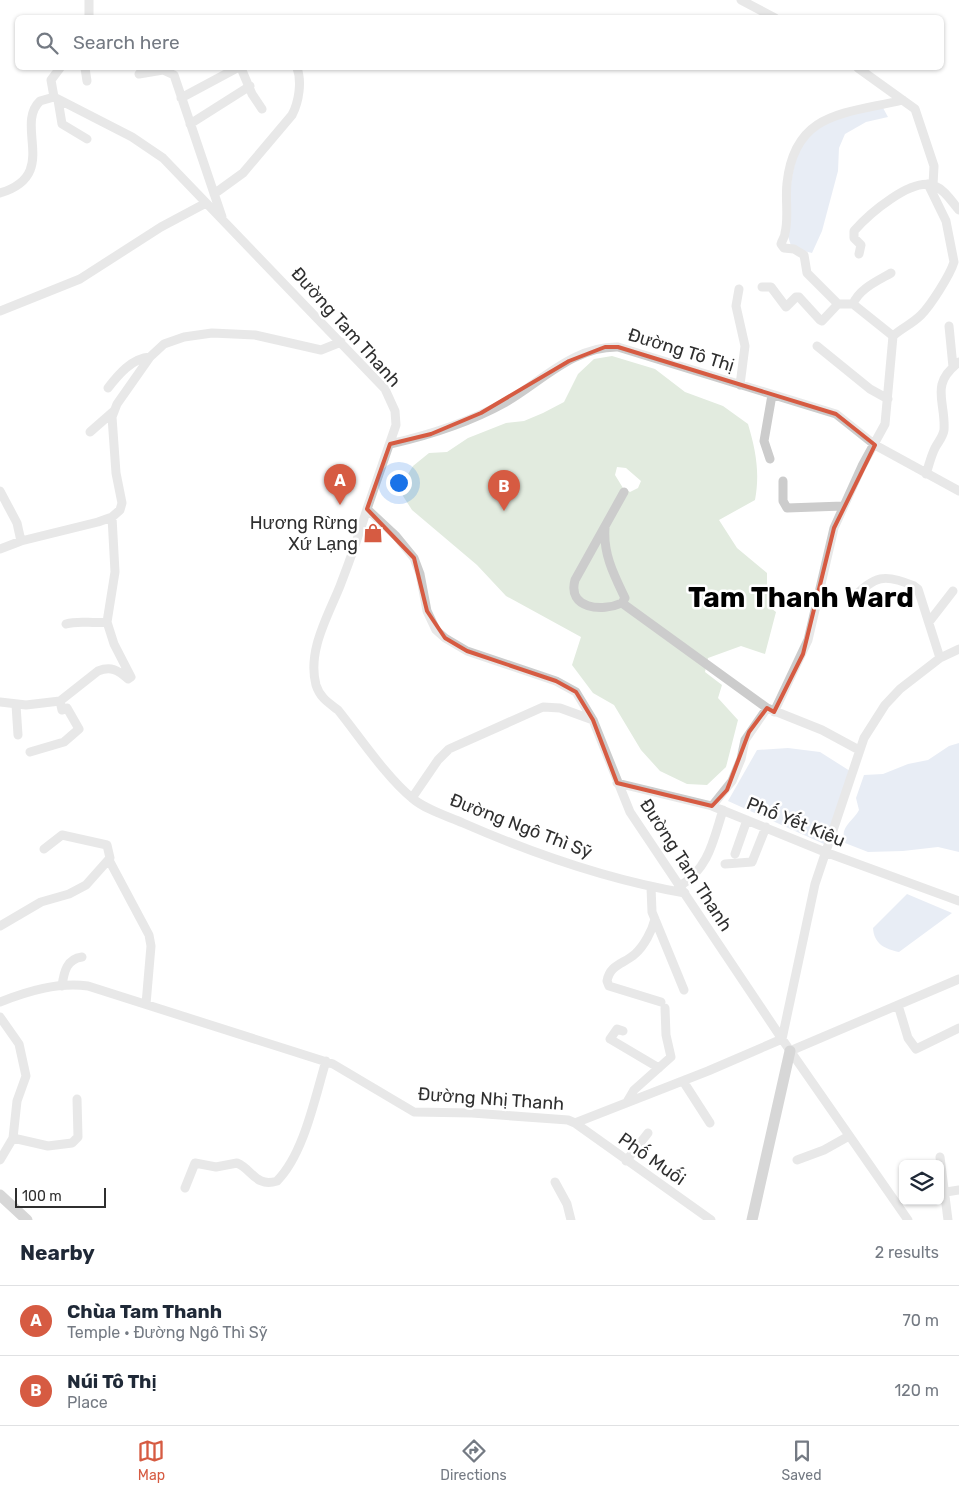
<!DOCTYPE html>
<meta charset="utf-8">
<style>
body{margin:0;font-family:Rubik,sans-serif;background:#f2f2f3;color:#1f2937}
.controls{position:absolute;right:15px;bottom:15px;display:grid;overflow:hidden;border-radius:8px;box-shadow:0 1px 4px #0004}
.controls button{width:45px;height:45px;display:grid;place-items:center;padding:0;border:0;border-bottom:1px solid #e0e1e3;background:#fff;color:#1f2937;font:25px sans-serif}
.scale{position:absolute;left:15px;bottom:12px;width:91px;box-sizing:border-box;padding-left:5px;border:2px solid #2f2f2f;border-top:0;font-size:14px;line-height:18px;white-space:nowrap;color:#2f2f2f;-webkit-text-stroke:4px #fff;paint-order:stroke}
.you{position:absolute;left:398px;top:482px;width:18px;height:18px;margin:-12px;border:4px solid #fff;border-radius:50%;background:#1a73e8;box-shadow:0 0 0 8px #1a73e833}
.badge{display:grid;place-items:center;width:32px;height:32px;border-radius:50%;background:#d65b42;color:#fff;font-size:16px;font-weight:700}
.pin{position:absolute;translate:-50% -41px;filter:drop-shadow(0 1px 2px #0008)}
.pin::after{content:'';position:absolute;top:26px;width:18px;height:15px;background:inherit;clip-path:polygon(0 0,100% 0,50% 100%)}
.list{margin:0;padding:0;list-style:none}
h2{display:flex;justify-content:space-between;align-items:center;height:65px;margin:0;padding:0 20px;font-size:21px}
h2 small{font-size:16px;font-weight:400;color:#747a83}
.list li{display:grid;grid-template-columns:32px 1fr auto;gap:15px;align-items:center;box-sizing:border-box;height:70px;padding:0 20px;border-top:1px solid #e0e1e3}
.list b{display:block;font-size:19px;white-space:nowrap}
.list p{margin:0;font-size:16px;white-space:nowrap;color:#747a83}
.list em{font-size:16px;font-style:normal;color:#747a83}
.icon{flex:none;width:28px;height:28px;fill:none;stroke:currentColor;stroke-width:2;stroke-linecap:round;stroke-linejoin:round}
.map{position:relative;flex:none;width:959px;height:1220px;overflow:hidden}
.search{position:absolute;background:#fff;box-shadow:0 1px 4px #0004;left:15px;right:15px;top:15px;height:55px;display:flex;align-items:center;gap:12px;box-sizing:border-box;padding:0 18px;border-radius:8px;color:#747a83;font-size:19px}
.sheet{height:205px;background:#fff}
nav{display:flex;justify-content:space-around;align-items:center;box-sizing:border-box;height:70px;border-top:1px solid #e0e1e3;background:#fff;font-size:14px;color:#747a83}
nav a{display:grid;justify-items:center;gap:2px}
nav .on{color:#d65b42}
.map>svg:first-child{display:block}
.green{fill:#e2ebdf;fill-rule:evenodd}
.water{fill:#cdd7e9}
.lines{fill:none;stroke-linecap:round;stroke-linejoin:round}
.minor{stroke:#ccc;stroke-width:9}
.major{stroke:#a7a7a7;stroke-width:11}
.marked{fill:none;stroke:#d65b42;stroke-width:4;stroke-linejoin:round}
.labels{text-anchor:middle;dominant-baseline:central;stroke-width:5;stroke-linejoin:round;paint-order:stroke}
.street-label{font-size:18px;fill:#2f2f2f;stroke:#fff}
.poi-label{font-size:18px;fill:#2f2f2f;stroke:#fff;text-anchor:end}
.town-label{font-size:28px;font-weight:bold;fill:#000;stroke:#fff}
</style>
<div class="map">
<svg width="959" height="1220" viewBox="0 0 959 1220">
<rect width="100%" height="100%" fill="#fff"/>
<!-- green -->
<path class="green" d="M612,356l43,13 30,23 38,14 25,18c8,27 12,49 7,76l-36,20 18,28 30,25v32l9,7 -11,42 -24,-8 -33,12 -3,14 17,13 -4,13 20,22 -12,47 -19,18 -20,-1 -27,-13 -19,-21 -27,-45 -21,-12 -21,-28 9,-28 -75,-41 -29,-31 -65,-55 -9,-14 2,-17 8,-13 16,-13 18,-1 21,-14 38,-15 18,-2 19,-8 21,-11 14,-28 16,-15zM617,467l9,1 15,13 -3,7 -8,4 -7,-4 -8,-13z"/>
<!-- water -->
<path class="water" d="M882,106l6,11 -22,5 -21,12 -6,14 -1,23 -16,60 -10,22 -20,-5c-8,-18 -4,-34 -2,-52 6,-73 30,-72 92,-90z
M959,743v109l-21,-5 -35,4 -35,1 -23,-9c-6,-17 8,-21 14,-33l-3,-12 8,-23 19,-1 25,-10 20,-4 21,-14z
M788,748l32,4 30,19 -26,73 -96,-43 29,-51z
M907,894l45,19 -53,39c-14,-3 -25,-8 -26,-24z"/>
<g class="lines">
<!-- minor -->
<path class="minor" d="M89,0v18
M741,0l34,18
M85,68l2,13
M241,68l11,26 10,15
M858,68l57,41 19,57 -1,19
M139,74l24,-4 11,5 48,142
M54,97l78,40 31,21 222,231 10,22 1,14 -29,84 29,27 18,22 6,16 7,37 9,19 9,8 22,13 89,30 20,11 17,28 37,92 152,227 126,181
M54,97l-3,-17 9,-12
M181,98l56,-30
M58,100l4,24 25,15
M190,124l60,-38
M0,193c60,-18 14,-67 40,-92l14,-4
M214,194l29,-21 49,-58c7,-13 10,-34 5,-47
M859,254l2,-9 -7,-7v-7c14,-16 58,-55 81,-45 10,4 17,16 24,24
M762,287h9l15,20 10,-10h3l21,23 2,1 16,-17
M739,289l-3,17 9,40 -5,39
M853,304c6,-15 24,-23 38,-31
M0,311l80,-32 81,-52 45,-24
M949,326l4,41
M893,336l-40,-32h-15l-31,-31 -3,-18 -10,-6 -10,-1 -3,-4c1,-4 4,-7 4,-11 4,-15 0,-34 2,-50 8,-72 58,-69 116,-83
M817,346l53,43 18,10
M108,388c10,-13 24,-30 42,-31
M90,432l24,-21
M390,444c40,-9 80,-22 116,-42 36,-21 68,-56 112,-55l218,67 39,31 84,46
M770,459l-6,-18 8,-46
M926,474c3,-9 5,-18 9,-26 3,-6 8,-11 9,-18 2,-29 -15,-45 15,-68
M783,481v20l4,7 56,-2
M0,491l17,32 4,18
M367,509c-8,26 -17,51 -27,77 -12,30 -33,65 -24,99 4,13 13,18 22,25 21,26 49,68 74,88 14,12 35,18 51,25 71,31 145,57 222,70
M605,528c-2,26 9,47 20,70l-3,5
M0,549l21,-8 77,-19 14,-5 8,-7 2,-7 -6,-30 -4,-56 5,-13 33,-47 14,-13 20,-7 28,-4 43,2 66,15 20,-8
M853,598c22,-22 31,-25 61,-12l4,3 22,69
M622,603l145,105 55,22 37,20
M622,603c-20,9 -55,6 -47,-23l49,-88
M929,622l24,-31
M66,624c13,-4 26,0 41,-2
M0,702l26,3 34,-4 38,-30c13,-5 20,-1 30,8l3,-2 -17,-33 -7,-22 8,-50 -3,-55
M16,705l2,30
M774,712l34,-72 26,-112 28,-62 23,-42 8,-88c9,-8 19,-12 28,-21 10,-10 29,-40 33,-53l-8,-41 -18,-37
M30,752l34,-10 15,-13 -12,-21 -5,2 -2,-9
M617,783l95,23 113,46 134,49
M412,798l26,-38 11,-11 94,-42 17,1 33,12
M712,806l20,-25 9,-22 4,-19 22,-32
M735,854l12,-34
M109,860l40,75 2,11 -5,58
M725,864l27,-2 14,-35
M680,886c29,-18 33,-45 43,-76
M651,887l1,25 32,78
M655,919c-3,12 -11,27 -20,35 -11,10 -25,10 -28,27l2,5 52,16
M0,926l41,-24 28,-8 17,-9 24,-27 -3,-13 -45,-10 -18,14
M62,986c2,-15 5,-27 20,-29
M0,1002c28,-11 58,-20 88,-16l245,78 81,48 58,1 96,7 7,3 133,-52 74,-32 33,-155 49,-146 21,-33 15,-16 40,-31 19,-9
M898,1005l10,33 8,11 43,-21
M0,1017l19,27 7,32 -9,25 -4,37 -13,22
M623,1031l-6,-2 -7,10 49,29
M790,1051l169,-72
M683,1081l27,42
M627,1102l7,-12 37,-33 -5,-22 -1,-27
M575,1123l136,97
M13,1138l35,8 24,-3 6,-6 -1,-38
M940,1157l8,63
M797,1160l27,-10 25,-14
M626,1161l22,-28
M555,1182l12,22 4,16
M185,1188l10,-25 21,4 21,-4c15,6 19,25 40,18 27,-27 38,-84 49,-120
M940,1193l19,-3"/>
<!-- major -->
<path class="major" d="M0,1195l27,25
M752,1220l38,-169"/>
</g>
<!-- marked area -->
<path d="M0 0H959V1220H0ZM605,347h13l218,67 39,31 -41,83 -31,126 -29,58 -7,-4 -18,24 -22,58 -15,16 -95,-23 -24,-63 -17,-28 -20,-11 -89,-30 -22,-13 -18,-27 -13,-53 -47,-49 23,-65 41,-10 50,-21 88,-52z" fill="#fff" fill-opacity=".55" fill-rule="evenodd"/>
<path class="marked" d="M605,347h13l218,67 39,31 -41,83 -31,126 -29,58 -7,-4 -18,24 -22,58 -15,16 -95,-23 -24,-63 -17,-28 -20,-11 -89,-30 -22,-13 -18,-27 -13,-53 -47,-49 23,-65 41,-10 50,-21 88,-52z"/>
<!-- icons -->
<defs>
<symbol id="shop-bare" viewBox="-9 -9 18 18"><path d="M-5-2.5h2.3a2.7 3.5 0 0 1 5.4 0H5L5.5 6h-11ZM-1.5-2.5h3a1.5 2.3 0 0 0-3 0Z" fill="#d65b42" stroke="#fff" stroke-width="2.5" paint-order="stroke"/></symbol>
</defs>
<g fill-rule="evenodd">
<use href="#shop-bare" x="359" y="519" width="28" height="28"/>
</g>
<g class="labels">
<!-- street labels -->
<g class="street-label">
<text transform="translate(346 327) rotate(48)">Đường Tam Thanh</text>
<text transform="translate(681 350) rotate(17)">Đường Tô Thị</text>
<text transform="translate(796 822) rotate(22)">Phố Yết Kiêu</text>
<text transform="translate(521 826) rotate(21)">Đường Ngô Thì Sỹ</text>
<text transform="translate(686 865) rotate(57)">Đường Tam Thanh</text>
<text transform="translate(491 1099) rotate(4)">Đường Nhị Thanh</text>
<text transform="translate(652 1159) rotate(35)">Phố Muối</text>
</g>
<!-- poi labels -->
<g class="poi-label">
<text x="358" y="523">Hương Rừng<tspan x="358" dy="21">Xứ Lạng</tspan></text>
</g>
<!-- town labels -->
<g class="town-label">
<text x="801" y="597">Tam Thanh Ward</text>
</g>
</g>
</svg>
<div class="controls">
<button><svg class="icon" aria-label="layers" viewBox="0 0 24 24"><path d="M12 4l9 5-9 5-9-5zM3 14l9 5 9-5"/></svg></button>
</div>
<div class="scale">100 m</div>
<div class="you"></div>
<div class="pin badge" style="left:340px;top:505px">A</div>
<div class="pin badge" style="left:504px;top:511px">B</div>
<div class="search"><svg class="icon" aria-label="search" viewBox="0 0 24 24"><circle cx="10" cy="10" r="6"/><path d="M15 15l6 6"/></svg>Search here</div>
</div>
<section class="sheet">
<h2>Nearby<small>2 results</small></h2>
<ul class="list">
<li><span class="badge">A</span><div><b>Chùa Tam Thanh</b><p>Temple · Đường Ngô Thì Sỹ</p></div><em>70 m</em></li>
<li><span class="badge">B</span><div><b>Núi Tô Thị</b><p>Place</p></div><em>120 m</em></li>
</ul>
</section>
<nav>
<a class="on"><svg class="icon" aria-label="map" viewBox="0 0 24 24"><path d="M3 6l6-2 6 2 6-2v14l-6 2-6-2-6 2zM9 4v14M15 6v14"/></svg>Map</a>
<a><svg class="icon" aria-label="directions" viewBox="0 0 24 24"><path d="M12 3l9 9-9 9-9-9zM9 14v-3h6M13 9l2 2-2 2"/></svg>Directions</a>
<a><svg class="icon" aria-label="saved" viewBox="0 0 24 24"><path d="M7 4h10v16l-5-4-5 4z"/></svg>Saved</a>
</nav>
